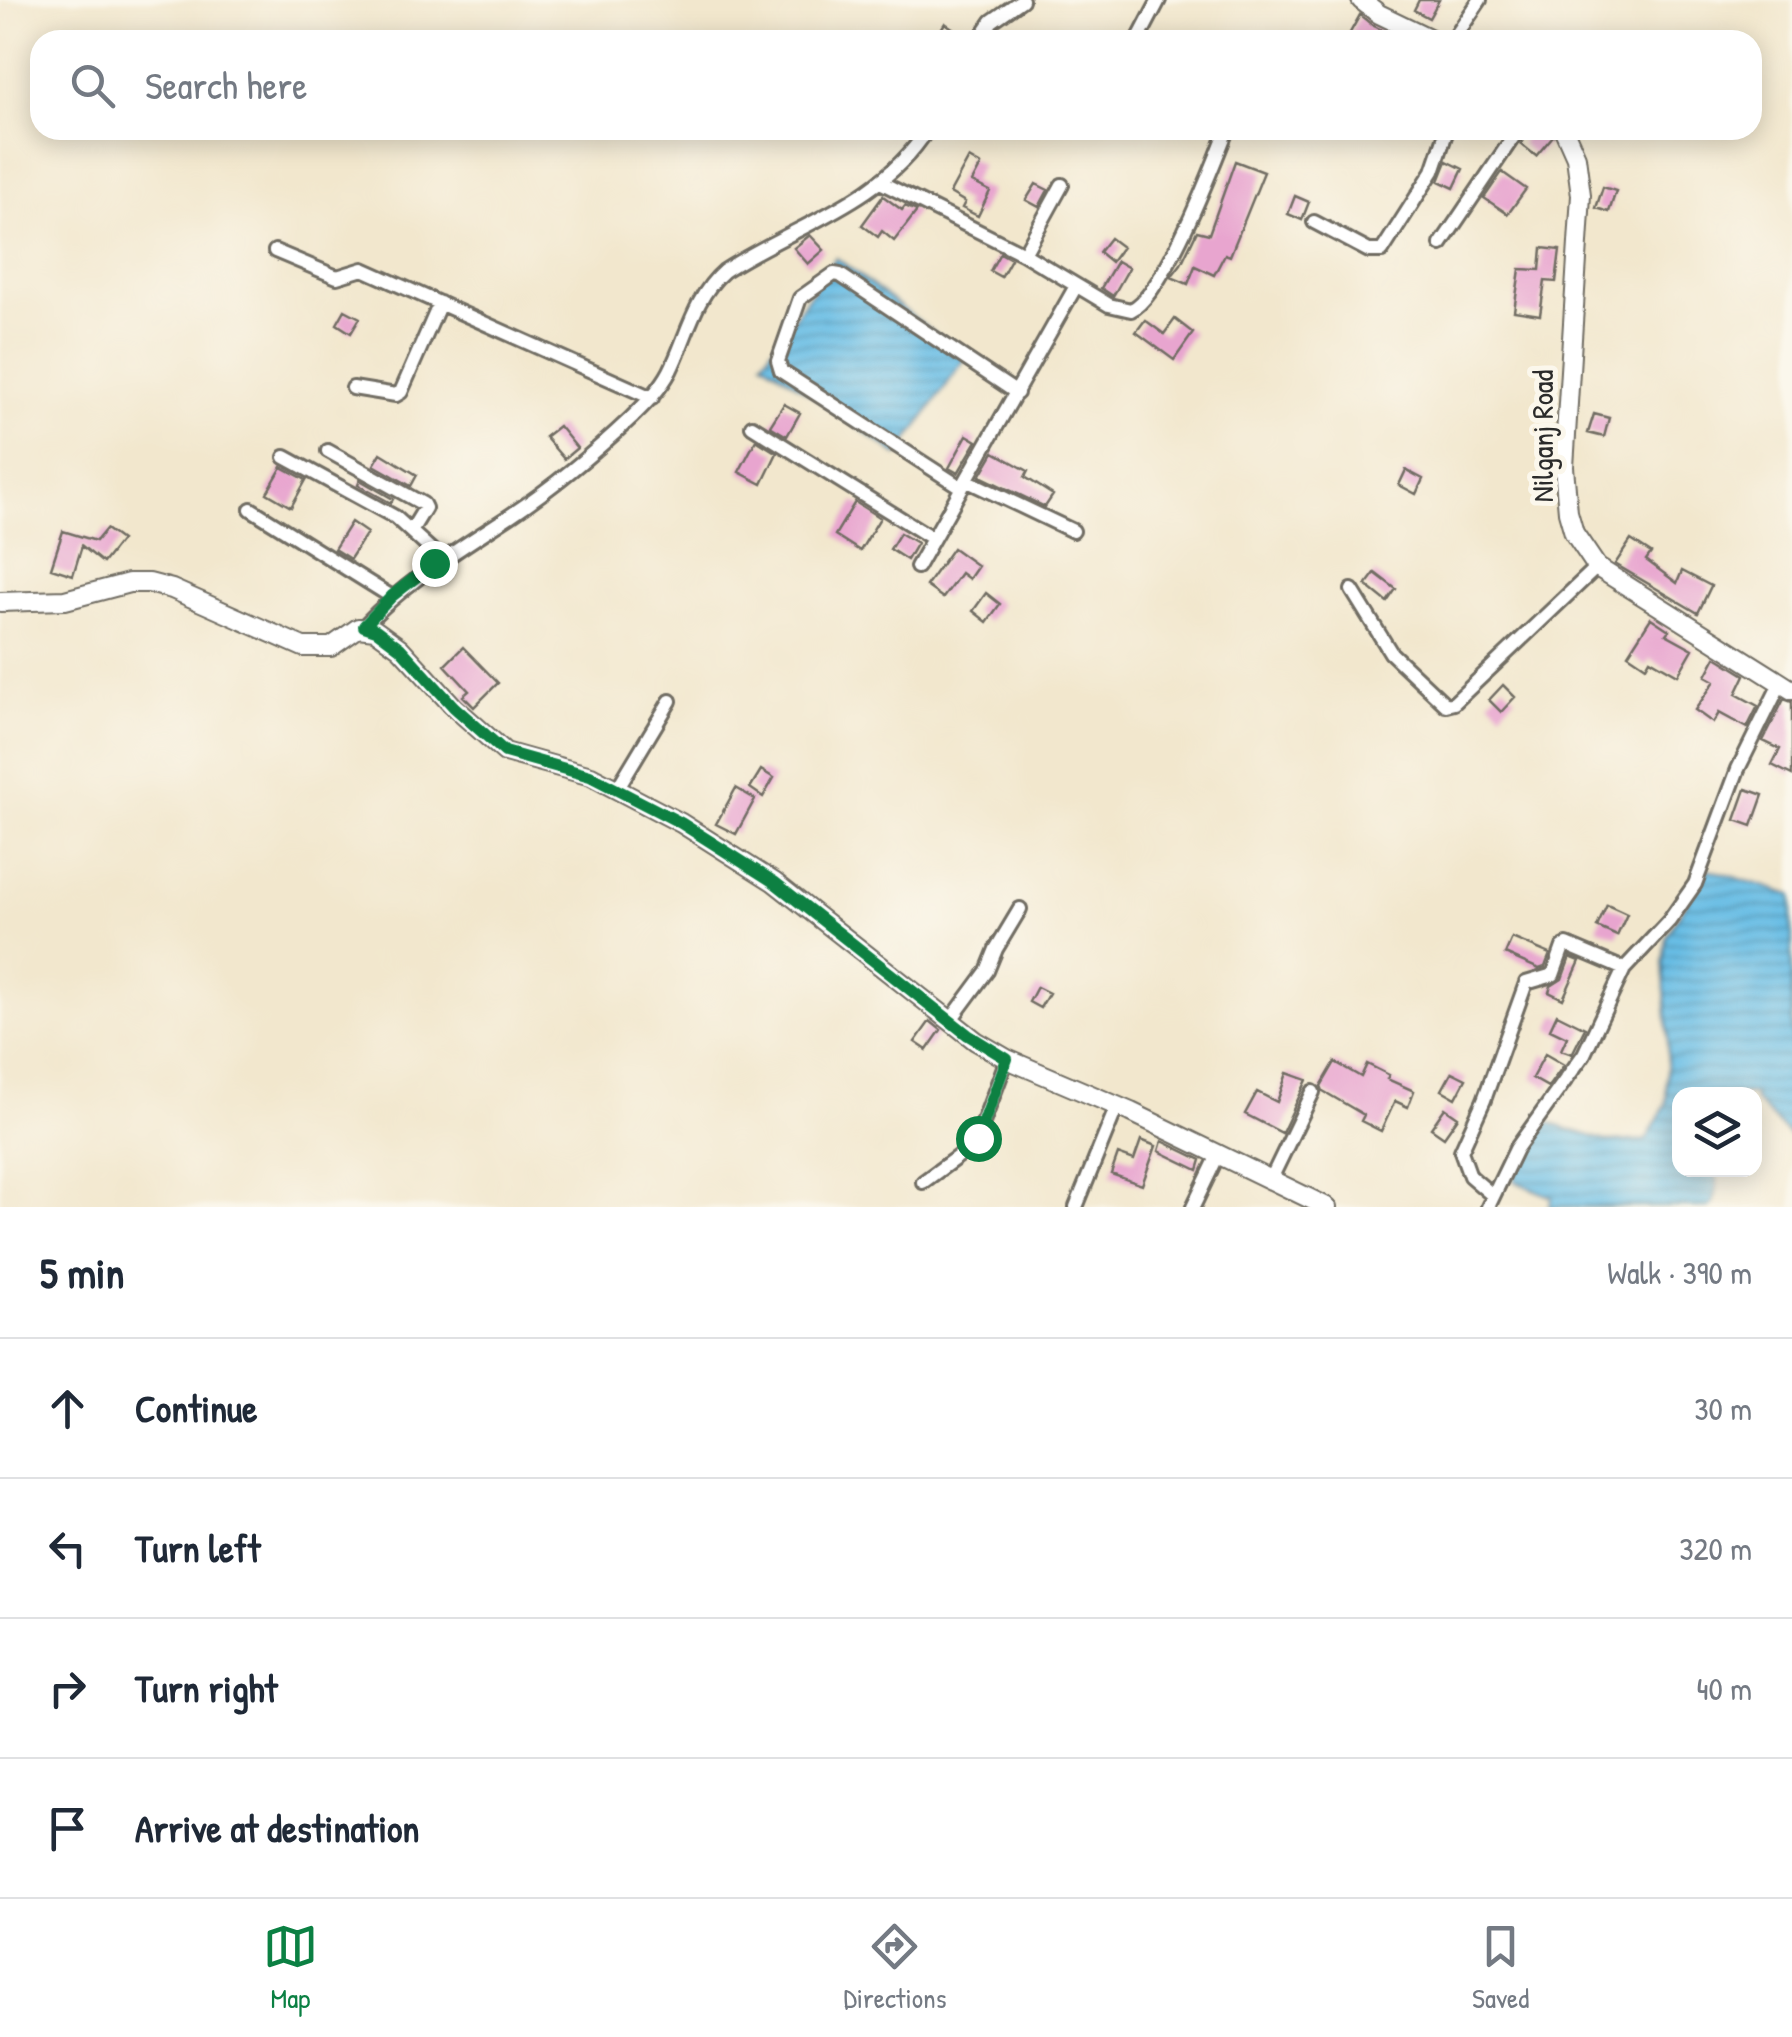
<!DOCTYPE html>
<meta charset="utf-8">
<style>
body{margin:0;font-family:"Patrick Hand",sans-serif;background:#f6f6f7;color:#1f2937}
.controls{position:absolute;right:30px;bottom:30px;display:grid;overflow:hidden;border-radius:20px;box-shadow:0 5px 25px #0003}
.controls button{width:90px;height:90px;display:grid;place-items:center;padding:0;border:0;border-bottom:2px solid #e0e1e3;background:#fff;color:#1f2937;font:50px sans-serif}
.stop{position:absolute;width:30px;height:30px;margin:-22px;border:8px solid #0b8043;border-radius:50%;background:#fff}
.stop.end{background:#0b8043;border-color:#fff;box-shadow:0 2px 10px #0008}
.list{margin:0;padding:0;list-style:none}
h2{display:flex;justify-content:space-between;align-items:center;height:130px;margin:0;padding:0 40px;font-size:42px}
h2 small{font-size:32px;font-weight:400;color:#747a83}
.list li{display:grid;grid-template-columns:65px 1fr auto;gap:30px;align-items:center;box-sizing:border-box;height:140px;padding:0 40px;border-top:2px solid #e0e1e3}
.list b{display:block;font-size:38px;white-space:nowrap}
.list em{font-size:32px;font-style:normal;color:#747a83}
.icon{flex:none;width:55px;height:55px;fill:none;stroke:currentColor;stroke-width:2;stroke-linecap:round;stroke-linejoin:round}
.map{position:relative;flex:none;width:1792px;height:1207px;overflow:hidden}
.search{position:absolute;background:#fff;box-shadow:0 5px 25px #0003;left:30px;right:30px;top:30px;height:110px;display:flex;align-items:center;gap:25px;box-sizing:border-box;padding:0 35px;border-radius:30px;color:#747a83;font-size:38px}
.sheet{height:690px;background:#fff}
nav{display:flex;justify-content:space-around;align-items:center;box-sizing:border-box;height:140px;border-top:2px solid #e0e1e3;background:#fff;font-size:28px;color:#747a83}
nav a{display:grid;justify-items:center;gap:5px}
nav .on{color:#0b8043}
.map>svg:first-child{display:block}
.water{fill:url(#water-rules);stroke:#4a7488;stroke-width:2.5}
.building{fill:#e8a5cf}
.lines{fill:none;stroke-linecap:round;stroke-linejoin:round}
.street-casing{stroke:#716d64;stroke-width:18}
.secondary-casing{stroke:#716d64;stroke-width:22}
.street{stroke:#fff;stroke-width:12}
.secondary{stroke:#fff;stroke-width:18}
.route{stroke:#0b8043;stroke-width:12}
.labels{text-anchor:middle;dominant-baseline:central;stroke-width:10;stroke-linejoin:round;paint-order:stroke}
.street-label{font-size:30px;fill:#2b2b2b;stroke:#fbf7ec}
</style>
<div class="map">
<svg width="1792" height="1207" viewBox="0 0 1792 1207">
<defs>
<pattern id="water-rules" width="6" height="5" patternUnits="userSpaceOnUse" patternTransform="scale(2.5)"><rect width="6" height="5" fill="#68bde5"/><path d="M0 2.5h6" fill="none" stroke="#569aba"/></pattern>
</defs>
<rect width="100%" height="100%" fill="#fbf7ec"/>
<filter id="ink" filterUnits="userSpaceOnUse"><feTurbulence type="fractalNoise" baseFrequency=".01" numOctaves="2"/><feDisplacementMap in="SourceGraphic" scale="20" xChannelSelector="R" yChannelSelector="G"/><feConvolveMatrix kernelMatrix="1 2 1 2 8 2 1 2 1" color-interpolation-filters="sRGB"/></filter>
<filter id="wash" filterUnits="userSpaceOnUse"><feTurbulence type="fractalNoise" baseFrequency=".0048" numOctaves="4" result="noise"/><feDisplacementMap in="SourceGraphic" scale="40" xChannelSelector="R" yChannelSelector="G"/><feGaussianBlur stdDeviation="2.25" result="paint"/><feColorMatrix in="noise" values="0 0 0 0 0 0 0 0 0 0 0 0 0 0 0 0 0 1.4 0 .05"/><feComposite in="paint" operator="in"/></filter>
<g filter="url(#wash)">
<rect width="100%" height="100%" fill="#f2e7cd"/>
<!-- water -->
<path class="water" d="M836,258l130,99 -68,98 -135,-94z
M1708,869l84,26v243l-37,-37 -1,-7h-74v76h32l6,10 -5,23 -5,4h-159l3,-10 -38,-16 8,-29 27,-29 60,19 37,-2 20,-35 2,-71 -5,-71 3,-27z"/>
<g id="blocks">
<!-- building -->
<path class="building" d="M1419,0h20l-10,18 -15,-8z
M1360,15l12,10 30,15h-56z
M945,23l24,16v1h-35z
M1528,130h24l1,6 -17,20 -15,-12z
M969,158l12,7 -9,17 18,9 -12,25 -16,-8 3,-6 -15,-9z
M1235,161l29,11 -34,84 -5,-2 -11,21 -19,-9 -7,18 -17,-7 10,-13 16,-33 12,3z
M1447,161l16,8 -9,19 -15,-7z
M1502,172l24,17 -18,25 -24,-16z
M1036,184l12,6 -9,17 -13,-7z
M1603,187l13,4 -7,21 -13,-4z
M883,196l19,14 3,-4 12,5 -23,30 -12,-10 -4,6 -16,-12z
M1295,196l14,6 -7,18 -14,-6z
M810,235l14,15 -16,14 -14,-16z
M1110,238l12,9 -11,15 -12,-10z
M1542,248l18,2 -4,32 -11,-1 -5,34 -26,-4 6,-42 20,1z
M1000,253l11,6 -10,18 -11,-6z
M1117,261l12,7 -16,28 -12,-8z
M345,310l15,8 -9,15 -14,-9z
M1175,319l18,14 -19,27 -38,-28 9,-12 19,14z
M784,404l16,9 -13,23 -17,-10z
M1594,414l15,4 -5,19 -16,-4z
M559,426l18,22 -13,11 -19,-22z
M967,435l10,6 -19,32 -9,-5z
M756,440l21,13 -15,31 -23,-12z
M994,452l34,19 -3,6 28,18 -8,12 -65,-31z
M381,453l36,22 -6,11 -37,-21z
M282,467l24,13 -15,27 -24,-14z
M1406,470l17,9 -7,15 -17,-9z
M360,480l33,19 -2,4 -33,-18z
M855,502l25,16 -20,33 -25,-16z
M351,522l16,11 -17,26 -16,-10z
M106,529l15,11 -18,23 -21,-17 -9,29 -22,-7 12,-37 33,10z
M900,533l17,10 -10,17 -17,-11z
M1631,540l20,13 -5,7 31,23 5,-12 29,15 -13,27 -83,-49z
M953,548l25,18 -9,13 -8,-6 -18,25 -17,-12z
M1375,573l21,16 -9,13 -21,-17z
M986,593l14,11 -13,18 -14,-11z
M1651,618l18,12 -3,4 27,15 -15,26 -28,-16 -4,7 -18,-12z
M463,647l35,36 -24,24 -11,-11 6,-5 -24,-26z
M1716,657l29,18 -9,19 22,12 -11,22 -28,-15 -6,10 -18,-13 20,-29 -9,-5z
M1503,685l12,12 -14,15 -12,-12z
M1784,699l8,3v73l-20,-10 8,-16 -17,-8z
M761,770l13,8 -11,19 -13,-9z
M736,788l19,11 -19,35 -20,-10z
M1746,789l17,6 -11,31 -17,-6z
M1607,905l20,9 -10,22 -20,-9z
M1512,938l38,16 -5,13 -6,2 -34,-15z
M1570,957l10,4 -17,38 -14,-7 2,-6 11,-7z
M1037,987l12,6 -9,15 -11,-6z
M1557,1014l28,14 -13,26 -11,-4 6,-13 -17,-8z
M930,1021l11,9 -14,20 -12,-8z
M1545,1054l19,11 -16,22 -16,-9z
M1335,1062l26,15 6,-13 22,11 -2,4 27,12 -6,16 -13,-6 -14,30 -20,-10 3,-6 -41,-24 -2,-5z
M1452,1072l14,7 -10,19 -14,-8z
M1287,1073l20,7 -25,53 -37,-19 12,-22 20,10z
M1445,1108l13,9 -14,20 -13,-9z
M1141,1140l15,6 -14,39 -31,-11 7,-20 16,6z
M1162,1141l39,19 -3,10 -39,-19z"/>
</g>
</g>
<g filter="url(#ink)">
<use href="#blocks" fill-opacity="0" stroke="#716d64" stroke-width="2.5"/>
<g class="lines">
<defs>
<path id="street" d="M979,40l13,-19 30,-21
M1138,40l21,-40
M1453,40l27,-40
M880,182l144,72 85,51 22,5c32,-14 82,-144 96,-180
M1314,222l55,29h13l51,-80 14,-41
M1441,244l77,-114
M275,251l62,26 26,-8 289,129
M1024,254l38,-69
M353,388l43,7 5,-3 39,-89
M752,426l180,112
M328,451l95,53 2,4 -14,23
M285,457l110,60 46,42
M968,481l105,50
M962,488l-181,-117 -3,-10 22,-63 34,-24 6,1 177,118
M251,509l141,88
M917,567l159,-281
M1352,590l39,63 55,52 8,-2 143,-136
M364,626c43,-46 94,-76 147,-111 42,-28 83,-62 120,-97 14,-14 29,-28 39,-47 17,-34 24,-74 54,-100 69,-45 157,-68 203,-141
M617,789l53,-88
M950,1021l37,-50 9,-22 24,-40
M1271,1179l42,-87
M923,1182l52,-38 32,-85
M1491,1194l-21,-18 -9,-25 23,-51 42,-117 27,-8 10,-28 4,-2 57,24
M1076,1207l41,-101
M1193,1207l26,-54
M1488,1207l28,-58 68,-95 40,-85 45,-48 26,-37 43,-115 43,-87"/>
<path id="secondary" d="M1361,0l18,14 54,26
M1564,130l12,27 5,38 -17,272 4,45 6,21 23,34 195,123
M0,602l65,-2 64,-17h20l23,6 131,58h28l27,-19 17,2 25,18 54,59 51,45 86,24 90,47 93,59 202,159 31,18 124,53 196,95"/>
</defs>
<!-- street casing -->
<use href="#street" class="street-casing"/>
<!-- secondary casing -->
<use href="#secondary" class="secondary-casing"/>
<!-- street -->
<use href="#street" class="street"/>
<!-- secondary -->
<use href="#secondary" class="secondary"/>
</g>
</g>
<g class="lines" filter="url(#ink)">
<!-- route -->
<path class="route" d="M434,563l-42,33 -28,30 12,4 24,18 54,59 51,45 85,24 91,47 93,59 194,153 39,24 -29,79"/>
</g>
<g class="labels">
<!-- street labels -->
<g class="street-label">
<text transform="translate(1542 436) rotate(-90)">Nilganj Road</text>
</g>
</g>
</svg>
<div class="controls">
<button><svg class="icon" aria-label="layers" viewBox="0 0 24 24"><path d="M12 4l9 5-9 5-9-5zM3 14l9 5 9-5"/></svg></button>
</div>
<div class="stop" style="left:978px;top:1138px"></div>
<div class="stop end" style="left:434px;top:563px"></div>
<div class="search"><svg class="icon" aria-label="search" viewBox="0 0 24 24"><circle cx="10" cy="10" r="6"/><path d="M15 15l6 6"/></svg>Search here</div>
</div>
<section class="sheet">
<h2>5 min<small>Walk · 390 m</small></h2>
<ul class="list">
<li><svg class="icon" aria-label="ahead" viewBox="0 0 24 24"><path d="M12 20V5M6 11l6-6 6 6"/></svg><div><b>Continue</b></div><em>30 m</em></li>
<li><svg class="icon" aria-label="left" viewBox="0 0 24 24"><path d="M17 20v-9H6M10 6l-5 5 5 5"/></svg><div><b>Turn left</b></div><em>320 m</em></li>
<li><svg class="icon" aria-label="right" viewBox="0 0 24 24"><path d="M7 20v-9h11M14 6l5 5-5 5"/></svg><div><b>Turn right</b></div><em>40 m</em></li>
<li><svg class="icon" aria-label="arrive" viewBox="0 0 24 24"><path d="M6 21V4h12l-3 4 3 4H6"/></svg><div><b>Arrive at destination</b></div></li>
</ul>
</section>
<nav>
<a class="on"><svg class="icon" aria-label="map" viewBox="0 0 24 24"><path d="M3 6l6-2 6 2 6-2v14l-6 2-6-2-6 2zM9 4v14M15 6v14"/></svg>Map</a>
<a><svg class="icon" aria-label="directions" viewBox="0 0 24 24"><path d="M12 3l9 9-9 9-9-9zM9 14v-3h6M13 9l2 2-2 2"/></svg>Directions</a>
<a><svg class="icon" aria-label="saved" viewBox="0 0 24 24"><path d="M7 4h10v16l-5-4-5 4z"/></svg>Saved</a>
</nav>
